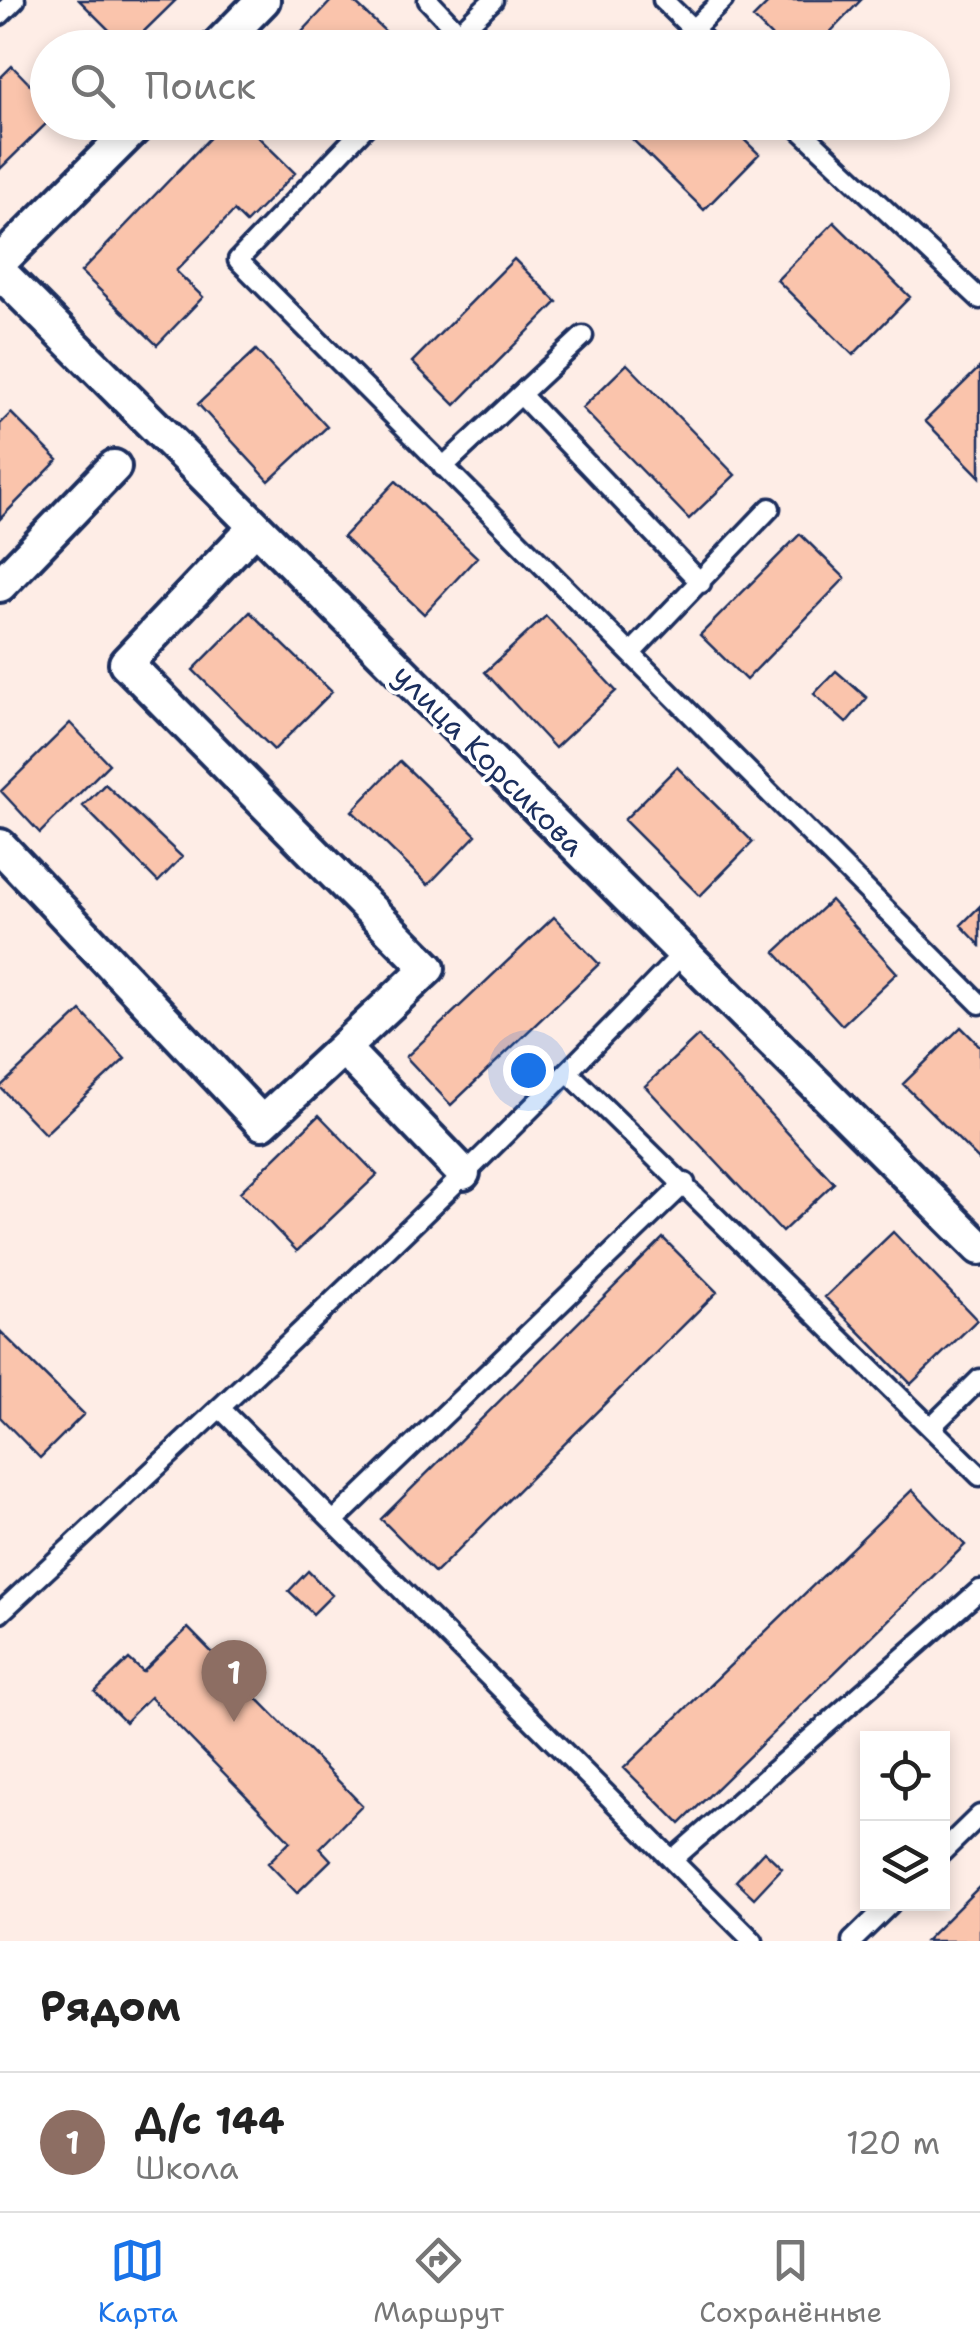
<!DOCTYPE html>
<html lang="ru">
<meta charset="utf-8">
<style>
body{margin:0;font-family:"Shantell Sans",sans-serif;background:#f6f6f6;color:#222}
.controls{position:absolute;right:30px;bottom:30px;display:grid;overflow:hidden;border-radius:0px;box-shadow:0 5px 15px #0003}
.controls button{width:90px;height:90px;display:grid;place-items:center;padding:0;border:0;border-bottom:2px solid #e0e0e0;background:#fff;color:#222;font:50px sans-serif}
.you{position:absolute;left:528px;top:1070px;width:35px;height:35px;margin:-25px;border:8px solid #fff;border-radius:50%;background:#1a73e8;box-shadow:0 0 0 15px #1a73e833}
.badge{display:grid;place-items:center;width:65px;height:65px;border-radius:50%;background:#1a73e8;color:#fff;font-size:32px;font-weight:700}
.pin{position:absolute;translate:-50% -82px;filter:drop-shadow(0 2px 5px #0008)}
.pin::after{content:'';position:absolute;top:52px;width:35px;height:30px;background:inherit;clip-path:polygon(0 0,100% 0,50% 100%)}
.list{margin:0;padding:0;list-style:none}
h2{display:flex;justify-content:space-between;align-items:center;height:130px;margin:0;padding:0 40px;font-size:42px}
h2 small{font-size:32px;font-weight:400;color:#767676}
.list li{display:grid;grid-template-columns:65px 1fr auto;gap:30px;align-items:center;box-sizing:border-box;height:140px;padding:0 40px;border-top:2px solid #e0e0e0}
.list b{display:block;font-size:38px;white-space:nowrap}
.list p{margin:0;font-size:32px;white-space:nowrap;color:#767676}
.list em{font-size:32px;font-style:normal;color:#767676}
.icon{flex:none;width:55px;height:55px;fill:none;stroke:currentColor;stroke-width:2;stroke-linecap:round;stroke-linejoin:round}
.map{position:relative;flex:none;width:980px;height:1941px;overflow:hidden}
.search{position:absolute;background:#fff;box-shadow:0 5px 15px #0003;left:30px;right:30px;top:30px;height:110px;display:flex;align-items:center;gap:25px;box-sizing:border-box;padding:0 35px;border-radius:55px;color:#767676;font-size:38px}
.sheet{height:270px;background:#fff}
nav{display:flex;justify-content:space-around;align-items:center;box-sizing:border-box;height:140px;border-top:2px solid #e0e0e0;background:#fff;font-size:28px;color:#767676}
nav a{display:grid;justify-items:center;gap:5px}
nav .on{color:#1a73e8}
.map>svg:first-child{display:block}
.building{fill:#fac4ac;stroke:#1b2f5e;stroke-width:2.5}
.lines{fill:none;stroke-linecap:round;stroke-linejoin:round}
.service-casing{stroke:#1b2f5e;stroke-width:25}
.minor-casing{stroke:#1b2f5e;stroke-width:40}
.service{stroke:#fff;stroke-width:18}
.minor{stroke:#fff;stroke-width:32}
.labels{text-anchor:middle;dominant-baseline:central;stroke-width:8;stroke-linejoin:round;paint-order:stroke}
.street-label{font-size:30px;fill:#1b2f5e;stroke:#fff}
</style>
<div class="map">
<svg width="980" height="1941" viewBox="0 0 980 1941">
<rect width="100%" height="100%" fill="#feede6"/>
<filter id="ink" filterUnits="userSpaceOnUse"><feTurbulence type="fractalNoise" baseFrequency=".01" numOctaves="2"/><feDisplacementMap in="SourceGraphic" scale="20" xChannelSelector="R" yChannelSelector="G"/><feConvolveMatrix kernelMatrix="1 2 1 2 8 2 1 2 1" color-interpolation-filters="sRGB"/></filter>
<g filter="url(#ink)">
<!-- building -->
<path class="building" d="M79,0h97l-49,48z
M332,0h20l51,48h-116z
M771,0h90l-46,48h-32l-30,-30z
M12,66l36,37v19l-48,47v-91z
M225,122h18l52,51 -49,50 -12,-12 -58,60 27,26 -46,48 -76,-73z
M640,122h86l33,32 -55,56 -76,-75z
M834,222l76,75 -57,58 -76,-75z
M514,259l43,43 -102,103 -43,-43z
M256,350l71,77 -58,54 -71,-77z
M627,364l108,111 -46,44 -107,-111z
M980,367v110l-55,-56z
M11,413l47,47 -58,59v-95z
M396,481l81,76 -53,57 -81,-77z
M800,534l45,44 -99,102 -46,-45z
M250,612l82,80 -58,58 -81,-80z
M546,616l70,75 -61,57 -70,-76z
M836,671l31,27 -21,25 -32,-29z
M70,723l39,41 -69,69 -39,-42z
M400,761l76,74 -48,50 -76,-74z
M677,767l76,75 -53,54 -76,-76z
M105,784l77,73 -24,25 -75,-76z
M831,900l66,73 -55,52 -67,-73z
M980,906v39l-19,-20z
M554,917l45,47 -148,141 -45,-48z
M81,1011l44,48 -80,75 -45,-47z
M961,1027l19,19v115l-77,-77z
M698,1036l136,147 -52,49 -137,-146z
M319,1115l58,60 -80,76 -57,-59z
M893,1232l84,88 -66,64 -86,-87z
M663,1238l54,54 -282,281 -54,-54z
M0,1331l84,83 -44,44 -40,-41z
M912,1490l53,55 -285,279 -56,-56z
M308,1571l24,24 -19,19 -24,-23z
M188,1628l174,177 -42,43 11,12 -34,33 -29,-30 22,-22 -140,-144 -25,25 -30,-30 34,-33 14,13z
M764,1851l18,17 -28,30 -18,-17z
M980,1886v55h-55z"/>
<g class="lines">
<defs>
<path id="service" d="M428,0l30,32
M663,0l49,48
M0,15l15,-15
M693,29l30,-29
M443,48l50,-48
M370,122l-132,138c246,249 496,495 742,744
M792,122l188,177
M522,396l179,187
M443,467l140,-131
M632,652l138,-144
M569,1073l411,403
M220,1408l533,533
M932,1426l48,-47
M335,1520l350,-337
M0,1613c232,-216 465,-431 683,-660
M942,1852l38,-37
M672,1860l308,-270
M852,1941l38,-37"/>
<path id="minor" d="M216,48l47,-48
M0,262l140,-140
M0,272l980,976
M255,527l-129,136 302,305 -85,80
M0,585l114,-118
M0,846l262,277 81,-75 120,125"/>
</defs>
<!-- service casing -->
<use href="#service" class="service-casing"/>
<!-- minor casing -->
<use href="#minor" class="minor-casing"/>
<!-- service -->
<use href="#service" class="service"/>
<!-- minor -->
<use href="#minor" class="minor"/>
</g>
</g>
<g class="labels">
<!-- street labels -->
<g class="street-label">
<text transform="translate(489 760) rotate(45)">улица Корсикова</text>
</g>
</g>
</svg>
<div class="controls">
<button><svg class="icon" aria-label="locate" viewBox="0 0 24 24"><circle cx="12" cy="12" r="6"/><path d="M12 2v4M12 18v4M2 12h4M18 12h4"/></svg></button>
<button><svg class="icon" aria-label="layers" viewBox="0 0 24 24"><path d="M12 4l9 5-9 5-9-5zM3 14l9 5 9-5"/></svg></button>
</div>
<div class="you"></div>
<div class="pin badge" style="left:234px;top:1722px;background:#8d6e63">1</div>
<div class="search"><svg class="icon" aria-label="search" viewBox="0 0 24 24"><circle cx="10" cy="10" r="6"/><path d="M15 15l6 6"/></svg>Поиск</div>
</div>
<section class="sheet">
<h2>Рядом<small></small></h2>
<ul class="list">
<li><span class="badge" style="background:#8d6e63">1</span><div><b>Д/с 144</b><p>Школа</p></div><em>120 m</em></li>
</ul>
</section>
<nav>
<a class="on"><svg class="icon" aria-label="map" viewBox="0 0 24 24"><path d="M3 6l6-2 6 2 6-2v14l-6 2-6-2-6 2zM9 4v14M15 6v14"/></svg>Карта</a>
<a><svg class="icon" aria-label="directions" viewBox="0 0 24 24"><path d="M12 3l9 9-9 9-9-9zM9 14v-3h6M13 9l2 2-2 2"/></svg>Маршрут</a>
<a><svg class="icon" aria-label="saved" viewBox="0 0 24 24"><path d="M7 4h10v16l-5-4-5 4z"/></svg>Сохранённые</a>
</nav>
